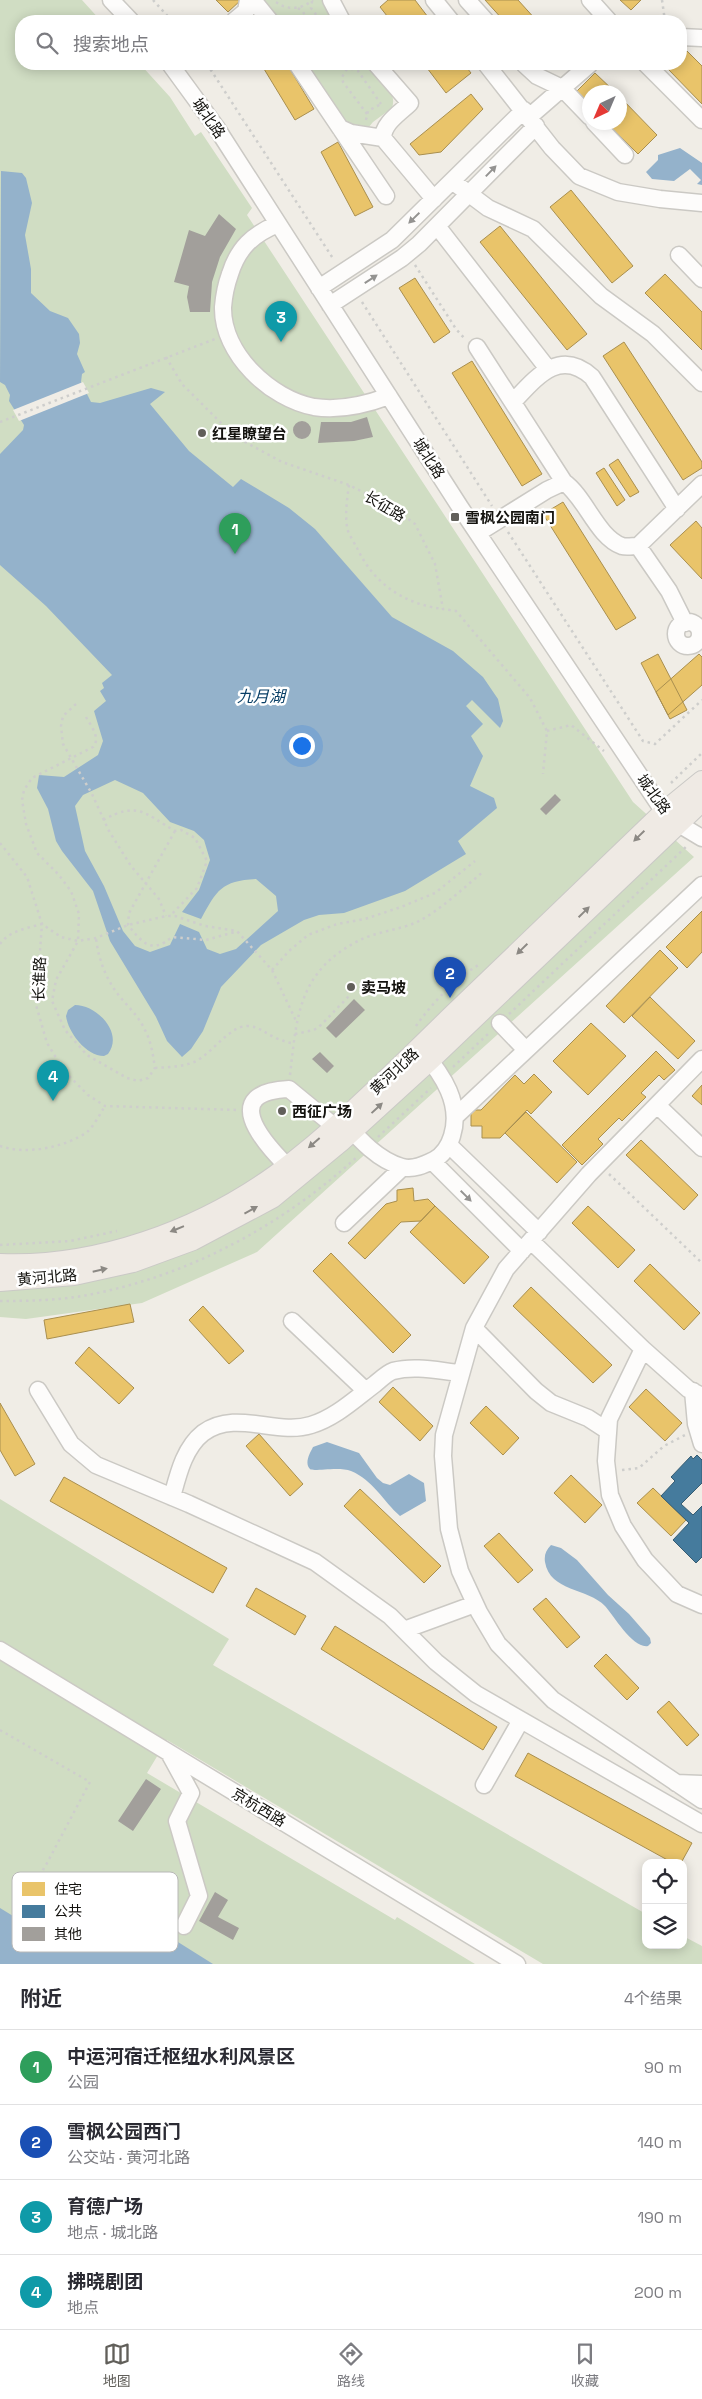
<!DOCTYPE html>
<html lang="zh">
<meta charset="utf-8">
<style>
body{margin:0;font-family:"Space Grotesk","Noto Sans SC",sans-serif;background:#f2f2f3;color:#2b2b33}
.controls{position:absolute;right:15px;bottom:15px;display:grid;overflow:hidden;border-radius:10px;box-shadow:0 2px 12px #0003}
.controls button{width:45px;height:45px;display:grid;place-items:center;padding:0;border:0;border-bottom:1px solid #e1e1e2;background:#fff;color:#2b2b33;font:25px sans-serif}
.compass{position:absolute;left:582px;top:85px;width:45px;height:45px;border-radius:50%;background:#fff;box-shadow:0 2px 12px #0003;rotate:224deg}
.you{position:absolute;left:301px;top:745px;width:18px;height:18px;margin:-12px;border:4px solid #fff;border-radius:50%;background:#1a73e8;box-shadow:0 0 0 8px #1a73e833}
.badge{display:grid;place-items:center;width:32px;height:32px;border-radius:50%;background:#615f5a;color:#fff;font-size:16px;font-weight:700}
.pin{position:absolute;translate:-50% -41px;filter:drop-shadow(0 1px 2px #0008)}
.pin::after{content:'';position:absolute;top:26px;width:18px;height:15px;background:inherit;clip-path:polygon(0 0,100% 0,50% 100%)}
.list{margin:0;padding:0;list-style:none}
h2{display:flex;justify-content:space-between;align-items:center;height:65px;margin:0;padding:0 20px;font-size:21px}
h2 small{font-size:16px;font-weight:400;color:#7c7c81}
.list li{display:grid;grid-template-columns:32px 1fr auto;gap:15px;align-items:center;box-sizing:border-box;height:75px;padding:0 20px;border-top:1px solid #e1e1e2}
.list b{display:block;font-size:19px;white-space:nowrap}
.list p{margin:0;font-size:16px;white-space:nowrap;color:#7c7c81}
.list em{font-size:16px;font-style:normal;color:#7c7c81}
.icon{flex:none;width:28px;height:28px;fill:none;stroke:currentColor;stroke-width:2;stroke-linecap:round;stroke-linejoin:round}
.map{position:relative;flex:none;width:702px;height:1964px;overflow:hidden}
.search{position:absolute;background:#fff;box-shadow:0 2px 12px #0003;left:15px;right:15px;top:15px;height:55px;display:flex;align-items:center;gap:12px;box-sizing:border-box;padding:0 18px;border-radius:20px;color:#7c7c81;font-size:19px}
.sheet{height:365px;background:#fff}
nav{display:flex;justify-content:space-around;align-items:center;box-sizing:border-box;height:70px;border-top:1px solid #e1e1e2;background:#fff;font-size:14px;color:#7c7c81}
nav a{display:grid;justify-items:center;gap:2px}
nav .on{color:#615f5a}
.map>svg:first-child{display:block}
.green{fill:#d0ddc3}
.water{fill:#94b2cb;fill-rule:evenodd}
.pier{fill:#f0ede6}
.homes{fill:#e9c46a;stroke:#a98f4f}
.public{fill:#457b9d;stroke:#365c72}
.building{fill:#a29f9b}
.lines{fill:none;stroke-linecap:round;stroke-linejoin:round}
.minor-casing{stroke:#cbc9c4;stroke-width:19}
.major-casing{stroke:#cac9c6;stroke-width:22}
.path{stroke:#cececc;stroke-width:2.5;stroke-dasharray:2.5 4;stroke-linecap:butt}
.minor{stroke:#fdfcfb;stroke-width:16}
.major{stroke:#efeae4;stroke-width:20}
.oneway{fill:#949391}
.oneway2{fill:#8c8984}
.poi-dot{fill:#615f5a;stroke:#fff;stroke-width:2}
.labels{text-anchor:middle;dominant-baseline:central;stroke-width:5;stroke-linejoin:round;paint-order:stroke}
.street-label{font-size:15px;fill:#14130f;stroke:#fff}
.poi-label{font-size:15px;font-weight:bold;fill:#14130f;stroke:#fff;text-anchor:start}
.water-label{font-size:16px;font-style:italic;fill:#083e65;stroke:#fff}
.key{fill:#fff;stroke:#b8b8b7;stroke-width:1}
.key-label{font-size:14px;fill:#14130f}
</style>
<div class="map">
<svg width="702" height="1964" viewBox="0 0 702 1964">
<rect width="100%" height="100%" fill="#f0ede6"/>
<!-- green -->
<path class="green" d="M0,0h82l19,21h-80v43h119l30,33 25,39 6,-4 51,76 -5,7 386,587 61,55 -437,395 -115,51 -116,16 -26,-2z
M264,0h62l11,21h-60z
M304,64h65c10,12 29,26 23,44l-19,14 -5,6h-9l-15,-7z
M0,1499l229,140 -16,26 433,249v31h37v-9l19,10v18h-159l-376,-224 -20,33 248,147 2,-3 78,47h-475z"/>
<!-- water -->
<path class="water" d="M680,148l22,15v22l-5,-1 4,-4 -11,-11 -16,12 -22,-2 -6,-7 12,-12v-5z
M1,171l21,2 4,5 6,25 -7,32 6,34v24l19,18 18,7 11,16 1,9 -3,11 8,18 -3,2 -1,8 10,20 9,1 51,-15 14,4 -15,12 39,47 44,36 8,-8 48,29 26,21 77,88 61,34 30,26 15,22 5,22 -3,7 -28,-28 -6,6 17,18 -12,12 12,20 -13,30 24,12 3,10 -39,33 8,13 -61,37 -61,22 -25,2 -15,5 -43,25 -40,42 -18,44 -12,18 -9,8 -15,-16 -11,-24 -46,-76 -17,-50 -31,-40 -6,-10 -8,-32 -11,-21 2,-13 25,2 34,-22 5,-14 -9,-30 12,-10 -6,-10 4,-3 -2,-5 10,-8 -66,-69 -46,-41v-111l23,-24 1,-5 -15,-24 1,-6 -5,-10 -5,-3zM115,780l28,13 27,29 24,9 10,9 6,20 -11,30 -17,22 19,7c16,-29 20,-38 55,-40l20,17 2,15 -42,38 -16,5 -13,-5 -8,-17 -19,-8 -10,21 -20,7 -15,-6 -12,-15 -19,-45 -19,-35 -10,-45 8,-11z
M75,1005c22,0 49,28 33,49l-4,2c-18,0 -36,-24 -38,-40l2,-6z
M327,1442l32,11 18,25 6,5 7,2 19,-11 15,9 2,18 -26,15c-17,-15 -27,-36 -49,-45 -12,-5 -38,1 -41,-2 -6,-6 0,-16 3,-22z
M551,1545l10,3 16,12 31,35 21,19 21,24 1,5 -3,3c-15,3 -34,-30 -43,-40 -17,-18 -55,-14 -60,-44 -1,-7 1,-12 6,-17z
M0,1908l26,16 19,-2 23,7 16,-3 22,-18 56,24 51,32h-213z"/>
<!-- pier -->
<path class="pier" d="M83,382l6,11 -70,28 -6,-11z"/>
<!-- homes -->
<path class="homes" d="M216,0h25l-13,12z
M388,0h27l16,21h-40l-11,-14z
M485,0h33l19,21h-33z
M620,0h21l-10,10z
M687,51l15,15v38l-34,-35 6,-5h7v-7z
M261,64h26l27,45 -19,11z
M424,64h40l7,9 -25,20z
M595,73l20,19h-25v14l-14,-14z
M471,94l12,15 -42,43 -22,3 -9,-11z
M620,97l37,38 -19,19 -32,-32h14z
M338,142l35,65 -18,9 -34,-64z
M571,190l62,76 -21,17 -62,-76z
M500,226l87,108 -20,16 -87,-108z
M665,274l37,38v38l-57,-57z
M415,278l35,54 -16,11 -35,-55z
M624,342l78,120v6l-19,12 -80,-124z
M472,361l70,113 -20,12 -70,-113z
M618,459l21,33 -9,5 -21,-32z
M604,468l21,32 -8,6 -21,-33z
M563,502l73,116 -20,12 -73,-116z
M696,521l6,7v51l-32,-34z
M658,654l29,56 -17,9 -29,-56z
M699,654l3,3v28l-34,30 -12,-23z
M702,911v41l-15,16 -21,-21z
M660,950l18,18 -54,55 -18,-17z
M650,997l45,44 -17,18 -46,-43z
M591,1023l35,33 -38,39 -35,-34z
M656,1051l19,19 -11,10 -5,-5 -18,18 5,4 -24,24 -3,-3 -21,21 5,5 -21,21 -20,-20z
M534,1074l18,18 -21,22 -4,-4 -27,28h-18v-12h-11v-16h10l34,-35 9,9z
M702,1085v20l-10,-9z
M526,1112l51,50 -20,21 -52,-50z
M641,1140l57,55 -14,15 -58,-55z
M413,1188l1,13 14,-2 7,7 -14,15 -20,1 -36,37 -17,-16 38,-39 11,-3v-11z
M435,1206l54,51 -25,27 -54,-52z
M588,1206l47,44 -17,18 -46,-45z
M331,1253l80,82 -18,18 -80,-82z
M650,1264l50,49 -16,17 -50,-49z
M531,1287l81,78 -19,18 -80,-77z
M130,1304l4,18 -87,17 -3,-19z
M203,1306l41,45 -15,13 -40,-44z
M89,1347l45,41 -15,16 -44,-41z
M393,1387l40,39 -13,15 -41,-39z
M646,1389l36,34 -17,18 -36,-34z
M0,1403l35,61 -20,12 -15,-26z
M486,1406l33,32 -16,17 -33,-32z
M259,1434l44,50 -13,12 -44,-50z
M571,1475l31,30 -17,18 -31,-30z
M64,1477l163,91 -14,25 -163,-92z
M653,1488l33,32 -15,16 -34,-33z
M360,1489l81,77 -17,17 -80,-77z
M499,1533l34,37 -15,13 -34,-37z
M256,1588l50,28 -11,19 -49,-29z
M546,1598l34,39 -13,11 -34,-39z
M335,1626l162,101 -14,23 -162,-101z
M606,1654l33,34 -12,12 -33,-34z
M669,1701l30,34 -12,11 -30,-34z
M528,1753l164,90 -11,20h-8l-158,-87z"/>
<!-- public -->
<path class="public" d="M697,1455l5,5v23l-21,21 12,11 9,-9v51l-6,6 -23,-23 16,-17 -28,-27 14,-15 -4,-4 20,-21 2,3z"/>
<!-- building -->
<path class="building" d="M219,214l17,15 -16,28 -8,25 -2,30h-20l-3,-15 2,-11 -15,-4 15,-52 16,6z
M367,417l6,20 -19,4 -36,2 3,-21h30z
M293 430a9 9 0 1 1 18 0a9 9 0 1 1-18 0Z
M555,794l6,6 -15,15 -6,-6z
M354,999l11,11 -29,28 -10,-10z
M320,1052l14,14 -7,7 -15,-14z
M146,1779l15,10 -28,42 -15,-10z
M215,1892l13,8 -10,17 21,11 -6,12 -34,-19z"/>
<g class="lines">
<defs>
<path id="minor" d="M111,0l20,21
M253,0l17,21
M331,0l11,21
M434,0l17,21
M467,0l19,21
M590,0l19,21
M234,21l12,-10 2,-11
M681,37l21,1
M170,64l46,63 244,380 204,305 13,11 25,15
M297,64l89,132
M376,64l34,39c-10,10 -27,20 -27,35l51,61
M486,64l66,84 27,28 39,16 42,7 42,4
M524,64l13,12 25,12 28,29
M646,64l56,56
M529,117l61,-53
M594,122l31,33
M340,128l11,5 32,5
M452,181l36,27 45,21 68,67 52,38 49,49
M278,224c-25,10 -40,24 -48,50 -4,11 -6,21 -7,33 -1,47 48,92 91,100 26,4 51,-2 75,-11
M437,226l111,143
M679,255l23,24
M319,288l73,-48 132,-130
M330,305l72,-47 17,-14 117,-118
M477,347l87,135
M513,402c22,-23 46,-55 79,-25l85,132
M478,533l69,-43 17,-8c22,16 33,55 58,64 4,1 11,0 16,0l64,-62
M638,546l31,45 16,32
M676 634a12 12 0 1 1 24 0a12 12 0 1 1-24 0Z
M500,1023l26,27
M702,1059l-113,115 -83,95 -32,59 -30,107 -1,21 6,73 11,42 19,41 19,32 55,56 149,100
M657,1105l45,43
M457,1115l245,-230
M345,1123c15,17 33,37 57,44 11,3 22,-2 32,-7 9,-5 15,-14 18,-24 10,-32 -9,-61 -30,-85
M449,1145l90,87
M432,1161l90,90
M287,1166c-26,-26 -67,-74 2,-77l45,37
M344,1223l59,-56
M531,1241l112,108 -34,70 -3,42 4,34 13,31 22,34 32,34 25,11
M292,1321l74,70
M474,1328l62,63 15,12 37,15 20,13
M643,1349l45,40 14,7
M38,1390l33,54 25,21 93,39 126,58 75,54 46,46 40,32 226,130
M693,1391l3,33 6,20
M172,1497c6,-22 12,-49 31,-64 33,-24 73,3 108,-8 24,-7 44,-26 64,-41 5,-4 12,-11 18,-13 22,-6 46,0 68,2
M404,1630l71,-26
M0,1650l517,314
M169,1753l22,40 -14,28 22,75 -15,30
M676,1783l26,1
M484,1785l37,-65"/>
<path id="major" d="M0,1264c96,4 198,-33 276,-89 65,-48 124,-109 182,-165 69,-66 137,-132 206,-198l38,-31
M0,1281l74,-6 59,-13 60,-22 79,-42 68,-56 90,-82 272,-259"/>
</defs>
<!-- minor casing -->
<use href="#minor" class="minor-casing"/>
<!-- major casing -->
<use href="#major" class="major-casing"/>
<!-- path -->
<path class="path" d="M153,0l19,21
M662,0l3,21
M312,1l-1,7 10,13
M276,2c12,9 26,7 37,-2
M298,8l5,4 6,9
M207,64l127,196
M343,64l4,5
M367,114l-24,-32 -1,-5 5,-8h6l5,2 23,33
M366,120l2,-9 13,-7
M415,265l41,64 9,10
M362,302l130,204
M166,357l16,27 52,52 48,26 67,23 45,23 21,16 20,40 8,45 13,2 74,87 17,33 -4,43
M0,422l215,-83
M349,485c-2,14 -4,28 -2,42 1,7 7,15 10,21 17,36 47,56 86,61
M508,532l135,209 12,3 47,-44
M76,704l-13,12 -2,10 2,18 29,50 17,37 22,35 28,33 7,17
M86,717c5,9 15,21 7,30l-61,31 -8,12 -2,10 4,24 11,29 21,21 13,17 8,23 -1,27 -22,39 -4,21 13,29 22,25 40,23 11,3 10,-3 7,-10c-2,-13 -4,-27 -10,-38 -7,-15 -19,-25 -28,-37 -12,-16 -19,-36 -21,-55
M547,731l24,-6 33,26
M671,783l31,-30
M103,820c35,-19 41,-7 72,11l6,-1 14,8 12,23 -10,27 -27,28
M175,831l-46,82 -1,12c14,17 23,30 44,12l34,3 29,-8
M0,843l27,34 15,47 -6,81 11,38 18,29 23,23 17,11 133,4
M0,944c9,-13 27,-16 42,-20l19,13 17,4 18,-3 32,-13 38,-9h9l30,10 32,5 35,39 25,53
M272,970l17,-19 19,-16 29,-11 28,-5 36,-12 34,-14 40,-32
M509,1014l178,-168
M416,1026c17,-24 39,-47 64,-62
M295,1034l19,-4 7,-5 28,-29
M453,1067l36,-34
M155,1068c13,-1 27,-1 39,-6 17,-7 35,-36 53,-36 12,0 19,8 29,12 6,3 12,4 18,6
M290,1075c7,-59 8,-103 68,-134 19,-10 43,-11 61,-20 23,-12 44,-33 64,-49
M378,1137l53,-49
M0,1146c25,9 64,2 87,-14 7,-6 13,-18 18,-26
M609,1174l93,89
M0,1245l70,-4 47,-10
M0,1301c34,0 69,-1 102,-9 96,-21 184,-70 256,-136
M622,1470l17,-2 25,-22 21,-11
M0,1730l90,52 -44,83 -21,34"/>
<!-- minor -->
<use href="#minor" class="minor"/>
<!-- major -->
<use href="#major" class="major"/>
</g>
<!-- one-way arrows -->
<defs><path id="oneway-solid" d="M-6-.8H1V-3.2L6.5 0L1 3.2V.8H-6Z" transform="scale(1.25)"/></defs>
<g class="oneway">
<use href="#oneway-solid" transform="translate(491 171) rotate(-46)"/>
<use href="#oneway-solid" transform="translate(414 218) rotate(136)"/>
<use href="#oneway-solid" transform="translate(371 279) rotate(-33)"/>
<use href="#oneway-solid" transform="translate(466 1196) rotate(45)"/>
</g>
<g class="oneway2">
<use href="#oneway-solid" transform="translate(639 836) rotate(136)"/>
<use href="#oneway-solid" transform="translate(584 912) rotate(-44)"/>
<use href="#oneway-solid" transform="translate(522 949) rotate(136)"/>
<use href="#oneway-solid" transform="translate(377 1108) rotate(-43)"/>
<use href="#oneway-solid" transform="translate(314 1143) rotate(139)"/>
<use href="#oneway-solid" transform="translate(251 1210) rotate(-29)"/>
<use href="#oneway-solid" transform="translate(177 1229) rotate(158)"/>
<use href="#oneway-solid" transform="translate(100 1270) rotate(-13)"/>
</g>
<!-- markers -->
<g class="poi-dot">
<circle cx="202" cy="433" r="5"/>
<rect x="450" y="512" width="10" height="10" rx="2.5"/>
<circle cx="351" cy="987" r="5"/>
<circle cx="282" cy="1111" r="5"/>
</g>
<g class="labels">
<!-- street labels -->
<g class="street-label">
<text transform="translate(209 118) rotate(55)">城北路</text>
<text transform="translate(429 458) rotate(57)">城北路</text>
<text transform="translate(385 506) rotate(31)">长征路</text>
<text transform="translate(654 794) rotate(54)">城北路</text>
<text transform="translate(39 979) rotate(-88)">长淮路</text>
<text transform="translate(394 1071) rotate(-43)">黄河北路</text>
<text transform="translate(47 1277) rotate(-5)">黄河北路</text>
<text transform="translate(259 1807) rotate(31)">京杭西路</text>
</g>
<!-- poi labels -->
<g class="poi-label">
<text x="212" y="433">红星瞭望台</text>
<text x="465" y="517">雪枫公园南门</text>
<text x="361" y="987">卖马坡</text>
<text x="292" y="1111">西征广场</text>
</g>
<!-- water labels -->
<g class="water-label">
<text x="261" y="696">九月湖</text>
</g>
</g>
<!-- legend -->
<rect x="12" y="1872" width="166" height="80" rx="8" class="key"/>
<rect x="22" y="1882" width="23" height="14" fill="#e9c46a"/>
<rect x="22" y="1905" width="23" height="13" fill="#457b9d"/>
<rect x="22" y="1927" width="23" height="14" fill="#a29f9b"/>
<g class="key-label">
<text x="54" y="1894">住宅</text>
<text x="54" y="1916">公共</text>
<text x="54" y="1939">其他</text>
</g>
</svg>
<div class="controls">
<button><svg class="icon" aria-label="locate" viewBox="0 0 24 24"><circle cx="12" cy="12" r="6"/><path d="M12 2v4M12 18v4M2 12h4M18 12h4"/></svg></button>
<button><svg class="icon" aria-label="layers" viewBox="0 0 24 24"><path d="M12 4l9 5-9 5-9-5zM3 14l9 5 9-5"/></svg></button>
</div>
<svg class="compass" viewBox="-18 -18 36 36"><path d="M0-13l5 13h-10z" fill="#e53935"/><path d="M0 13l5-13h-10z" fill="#7c7c81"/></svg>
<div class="you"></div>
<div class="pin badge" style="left:235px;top:554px;background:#2e9e5b">1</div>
<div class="pin badge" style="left:450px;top:998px;background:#1a4fb4">2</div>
<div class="pin badge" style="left:281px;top:342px;background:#0f9aa8">3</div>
<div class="pin badge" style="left:53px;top:1101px;background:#0f9aa8">4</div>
<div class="search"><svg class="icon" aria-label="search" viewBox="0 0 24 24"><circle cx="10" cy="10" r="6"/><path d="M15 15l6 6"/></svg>搜索地点</div>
</div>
<section class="sheet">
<h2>附近<small>4个结果</small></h2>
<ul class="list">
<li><span class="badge" style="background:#2e9e5b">1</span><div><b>中运河宿迁枢纽水利风景区</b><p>公园</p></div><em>90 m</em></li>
<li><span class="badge" style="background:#1a4fb4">2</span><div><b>雪枫公园西门</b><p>公交站 · 黄河北路</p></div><em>140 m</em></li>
<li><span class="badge" style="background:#0f9aa8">3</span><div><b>育德广场</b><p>地点 · 城北路</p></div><em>190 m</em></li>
<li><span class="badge" style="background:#0f9aa8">4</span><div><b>拂晓剧团</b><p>地点</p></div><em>200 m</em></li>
</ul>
</section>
<nav>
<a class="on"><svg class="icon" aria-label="map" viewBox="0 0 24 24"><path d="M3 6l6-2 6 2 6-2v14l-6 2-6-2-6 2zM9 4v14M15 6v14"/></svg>地图</a>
<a><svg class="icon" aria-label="directions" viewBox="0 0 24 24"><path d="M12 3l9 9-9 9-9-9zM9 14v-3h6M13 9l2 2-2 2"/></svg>路线</a>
<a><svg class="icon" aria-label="saved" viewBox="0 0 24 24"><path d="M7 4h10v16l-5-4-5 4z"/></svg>收藏</a>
</nav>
